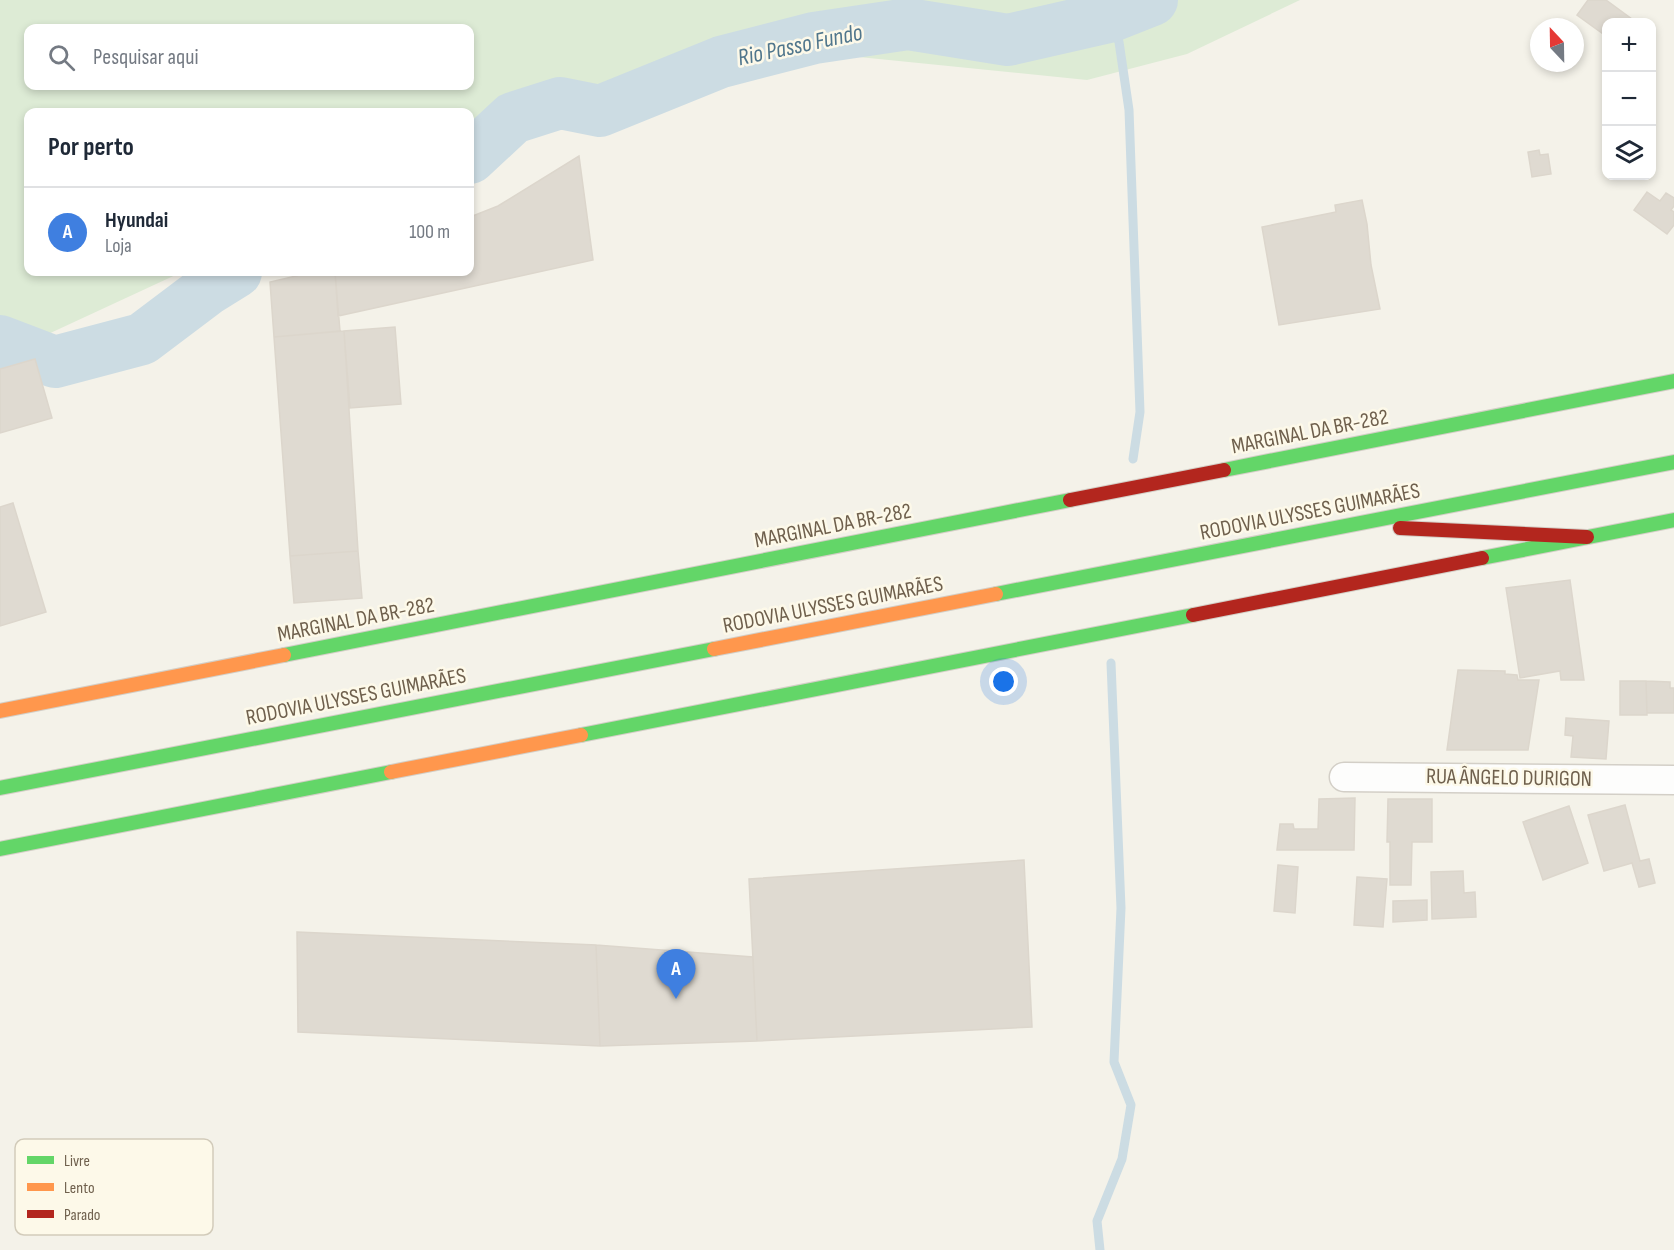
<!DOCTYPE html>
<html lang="pt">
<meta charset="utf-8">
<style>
body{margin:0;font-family:"Sofia Sans Condensed",sans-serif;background:#f6f6f7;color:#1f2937}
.controls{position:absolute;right:18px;top:18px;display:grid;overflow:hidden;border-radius:12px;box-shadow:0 3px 9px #0003}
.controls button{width:54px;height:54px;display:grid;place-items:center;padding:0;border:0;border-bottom:2px solid #e0e1e3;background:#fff;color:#1f2937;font:30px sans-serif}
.compass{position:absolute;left:1530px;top:18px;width:54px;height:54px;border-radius:50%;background:#fff;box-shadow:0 3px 9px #0003;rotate:338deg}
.you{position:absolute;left:1004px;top:682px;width:21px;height:21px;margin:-15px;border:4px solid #fff;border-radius:50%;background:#1a73e8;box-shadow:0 0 0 9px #1a73e833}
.badge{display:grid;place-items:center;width:39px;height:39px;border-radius:50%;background:#7c3aed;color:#fff;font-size:20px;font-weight:700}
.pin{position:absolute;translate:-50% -50px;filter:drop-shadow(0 2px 3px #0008)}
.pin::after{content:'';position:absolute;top:32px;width:21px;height:18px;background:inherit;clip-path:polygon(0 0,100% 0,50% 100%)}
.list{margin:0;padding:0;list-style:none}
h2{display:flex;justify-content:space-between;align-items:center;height:78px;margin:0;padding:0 24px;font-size:26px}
h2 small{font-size:20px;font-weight:400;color:#747a83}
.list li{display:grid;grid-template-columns:39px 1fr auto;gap:18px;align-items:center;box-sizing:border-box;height:90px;padding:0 24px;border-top:2px solid #e0e1e3}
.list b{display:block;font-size:22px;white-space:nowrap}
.list p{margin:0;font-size:20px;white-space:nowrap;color:#747a83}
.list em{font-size:20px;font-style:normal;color:#747a83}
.icon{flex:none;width:33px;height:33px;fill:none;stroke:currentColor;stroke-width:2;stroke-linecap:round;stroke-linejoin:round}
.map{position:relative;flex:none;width:1674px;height:1250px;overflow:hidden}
.search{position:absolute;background:#fff;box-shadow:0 3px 9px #0003;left:24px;top:24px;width:450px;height:66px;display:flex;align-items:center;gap:15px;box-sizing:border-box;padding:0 21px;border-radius:12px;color:#747a83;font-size:22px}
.panel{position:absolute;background:#fff;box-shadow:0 3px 9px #0003;left:24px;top:108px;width:450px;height:168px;border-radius:12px}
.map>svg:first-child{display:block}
.green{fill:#ddebd5;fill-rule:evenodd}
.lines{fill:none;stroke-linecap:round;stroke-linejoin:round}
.stream{stroke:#ccdce3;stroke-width:9}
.river{stroke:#ccdce3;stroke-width:52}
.building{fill:#dfdad1;stroke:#dcd6cc;stroke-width:1.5}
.street-casing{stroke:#d3cfc7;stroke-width:31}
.fast-casing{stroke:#d3cec6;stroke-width:16}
.slow-casing{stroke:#d3cec6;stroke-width:16}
.jam-casing{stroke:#d3cec6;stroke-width:16}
.street{stroke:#fdfdfc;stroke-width:28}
.fast{stroke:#63d668;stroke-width:14}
.slow{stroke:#ff974d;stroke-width:14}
.jam{stroke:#b3261e;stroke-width:14}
.labels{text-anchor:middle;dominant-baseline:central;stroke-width:5;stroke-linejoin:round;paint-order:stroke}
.street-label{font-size:22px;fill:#6f604d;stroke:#fdf9e9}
.water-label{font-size:24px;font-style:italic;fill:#50768c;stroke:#fdf9e9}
.key{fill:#fdf9e9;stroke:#d2cbba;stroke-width:1.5}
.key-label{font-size:16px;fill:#6f604d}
</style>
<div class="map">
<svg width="1674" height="1250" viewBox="0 0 1674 1250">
<rect width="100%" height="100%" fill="#f4f2e9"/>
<!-- green -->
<path class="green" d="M0,0h1300l-113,54 -100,26 -347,-35 -270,109v-42h-442v160h154l-151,70 -31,-4zM28,28h442v58h-442z"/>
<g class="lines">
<!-- stream -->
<path class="stream" d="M1109,17l10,25 10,68 11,302 -7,47
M1100,1250l-3,-29 25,-62 9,-54 -17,-43 7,-154 -10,-245"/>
<!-- river -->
<path class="river" d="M470,158l43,-40 47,-15 40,8 121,-49 93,-24 94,-14 100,16 101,-23 43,-17
M0,341l55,21 87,-23 65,-49 29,-18"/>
</g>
<!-- building -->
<path class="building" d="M1588,0h18l30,22h-30v14l-29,-21z
M1539,150l1,5 8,-1 3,20 -19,3 -4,-25z
M579,156l14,104 -255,56 -3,-44h135v-55l28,-11z
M1647,192l13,9 6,-8 8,5v8l-3,4 3,2v13l-7,9 -33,-24z
M1362,200l5,24 4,41 9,44 -101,16 -17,-98 74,-15 -1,-7z
M313,272h22l5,59 -66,6 -4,-55z
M395,327l6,77 -51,4 -6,-77z
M344,331l14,220 -68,5 -16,-219z
M35,359l17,59 -52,15v-64z
M13,503l33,109 -46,14v-119z
M358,551l4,47 -68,5 -4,-47z
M1570,580l14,100h-23l-1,-9 -40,7 -14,-90z
M1458,670l47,1v3l12,1 1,5h21l-11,70h-81z
M1620,681h26l1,34h-27z
M1646,681l24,1v6h4v25h-27z
M1566,718l43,3 -3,38 -35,-2 2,-21 -8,-1z
M1355,798l-1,52h-77l3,-26h13l1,5h24l1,-30z
M1388,799h44v43h-20l-1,43h-21v-43h-3z
M1625,805l15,56 9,-2 6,24 -16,4 -7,-24 -28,8 -16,-56z
M1569,806l19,57 -45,17 -20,-58z
M1024,860l8,167 -275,14 -8,-162z
M1278,865l20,2 -3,46 -21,-2z
M1463,871l1,22 11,-1 1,25 -44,2 -1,-47z
M1357,877l30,2 -4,48 -29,-2z
M1427,900v20l-34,2v-21z
M297,932l299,13 4,101 -302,-14z
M596,945l157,12 4,84 -157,5z"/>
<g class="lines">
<defs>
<path id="street" d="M1344,777l330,3"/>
<path id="fast" d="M1224,470l450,-89
M1482,558l192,-38
M996,594l678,-132
M284,655l786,-155
M581,735l612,-120
M0,788l714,-139
M0,849l391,-77"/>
<path id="slow" d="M714,649l282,-55
M0,711l284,-56
M391,772l190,-37"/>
<path id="jam" d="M1070,500l154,-30
M1400,528l187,9
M1193,615l289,-57"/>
</defs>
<!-- street casing -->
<use href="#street" class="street-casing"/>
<!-- fast casing -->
<use href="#fast" class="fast-casing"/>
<!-- slow casing -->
<use href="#slow" class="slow-casing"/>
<!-- jam casing -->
<use href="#jam" class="jam-casing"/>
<!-- street -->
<use href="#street" class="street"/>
<!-- fast -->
<use href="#fast" class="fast"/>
<!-- slow -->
<use href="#slow" class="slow"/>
<!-- jam -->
<use href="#jam" class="jam"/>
</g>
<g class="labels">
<!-- street labels -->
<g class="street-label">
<text transform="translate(1310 432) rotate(-11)">MARGINAL DA BR-282</text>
<text transform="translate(1310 512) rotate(-11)">RODOVIA ULYSSES GUIMARÃES</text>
<text transform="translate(833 526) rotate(-11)">MARGINAL DA BR-282</text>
<text transform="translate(833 605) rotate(-11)">RODOVIA ULYSSES GUIMARÃES</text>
<text transform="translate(356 620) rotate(-11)">MARGINAL DA BR-282</text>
<text transform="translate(356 697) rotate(-11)">RODOVIA ULYSSES GUIMARÃES</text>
<text transform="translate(1509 778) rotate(1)">RUA ÂNGELO DURIGON</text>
</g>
<!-- water labels -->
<g class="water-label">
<text transform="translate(800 45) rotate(-12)">Rio Passo Fundo</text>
</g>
</g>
<!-- legend -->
<rect x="15" y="1139" width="198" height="96" rx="9" class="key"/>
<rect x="27" y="1156" width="27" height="8" fill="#63d668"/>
<rect x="27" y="1183" width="27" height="8" fill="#ff974d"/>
<rect x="27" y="1210" width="27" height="8" fill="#b3261e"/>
<g class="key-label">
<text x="64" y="1166">Livre</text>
<text x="64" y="1193">Lento</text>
<text x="64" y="1220">Parado</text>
</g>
</svg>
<div class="controls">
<button>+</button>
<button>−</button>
<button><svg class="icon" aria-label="layers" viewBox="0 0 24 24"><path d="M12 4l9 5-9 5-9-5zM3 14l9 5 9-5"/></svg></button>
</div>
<svg class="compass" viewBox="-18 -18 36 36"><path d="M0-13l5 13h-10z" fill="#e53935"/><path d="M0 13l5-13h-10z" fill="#747a83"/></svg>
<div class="you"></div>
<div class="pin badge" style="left:676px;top:999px;background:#3f7fe0">A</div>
<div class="search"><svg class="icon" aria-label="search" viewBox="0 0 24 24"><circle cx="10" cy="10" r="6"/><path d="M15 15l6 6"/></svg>Pesquisar aqui</div>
<section class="panel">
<h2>Por perto<small></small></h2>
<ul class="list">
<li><span class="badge" style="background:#3f7fe0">A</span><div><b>Hyundai</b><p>Loja</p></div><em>100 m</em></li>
</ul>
</section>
</div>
